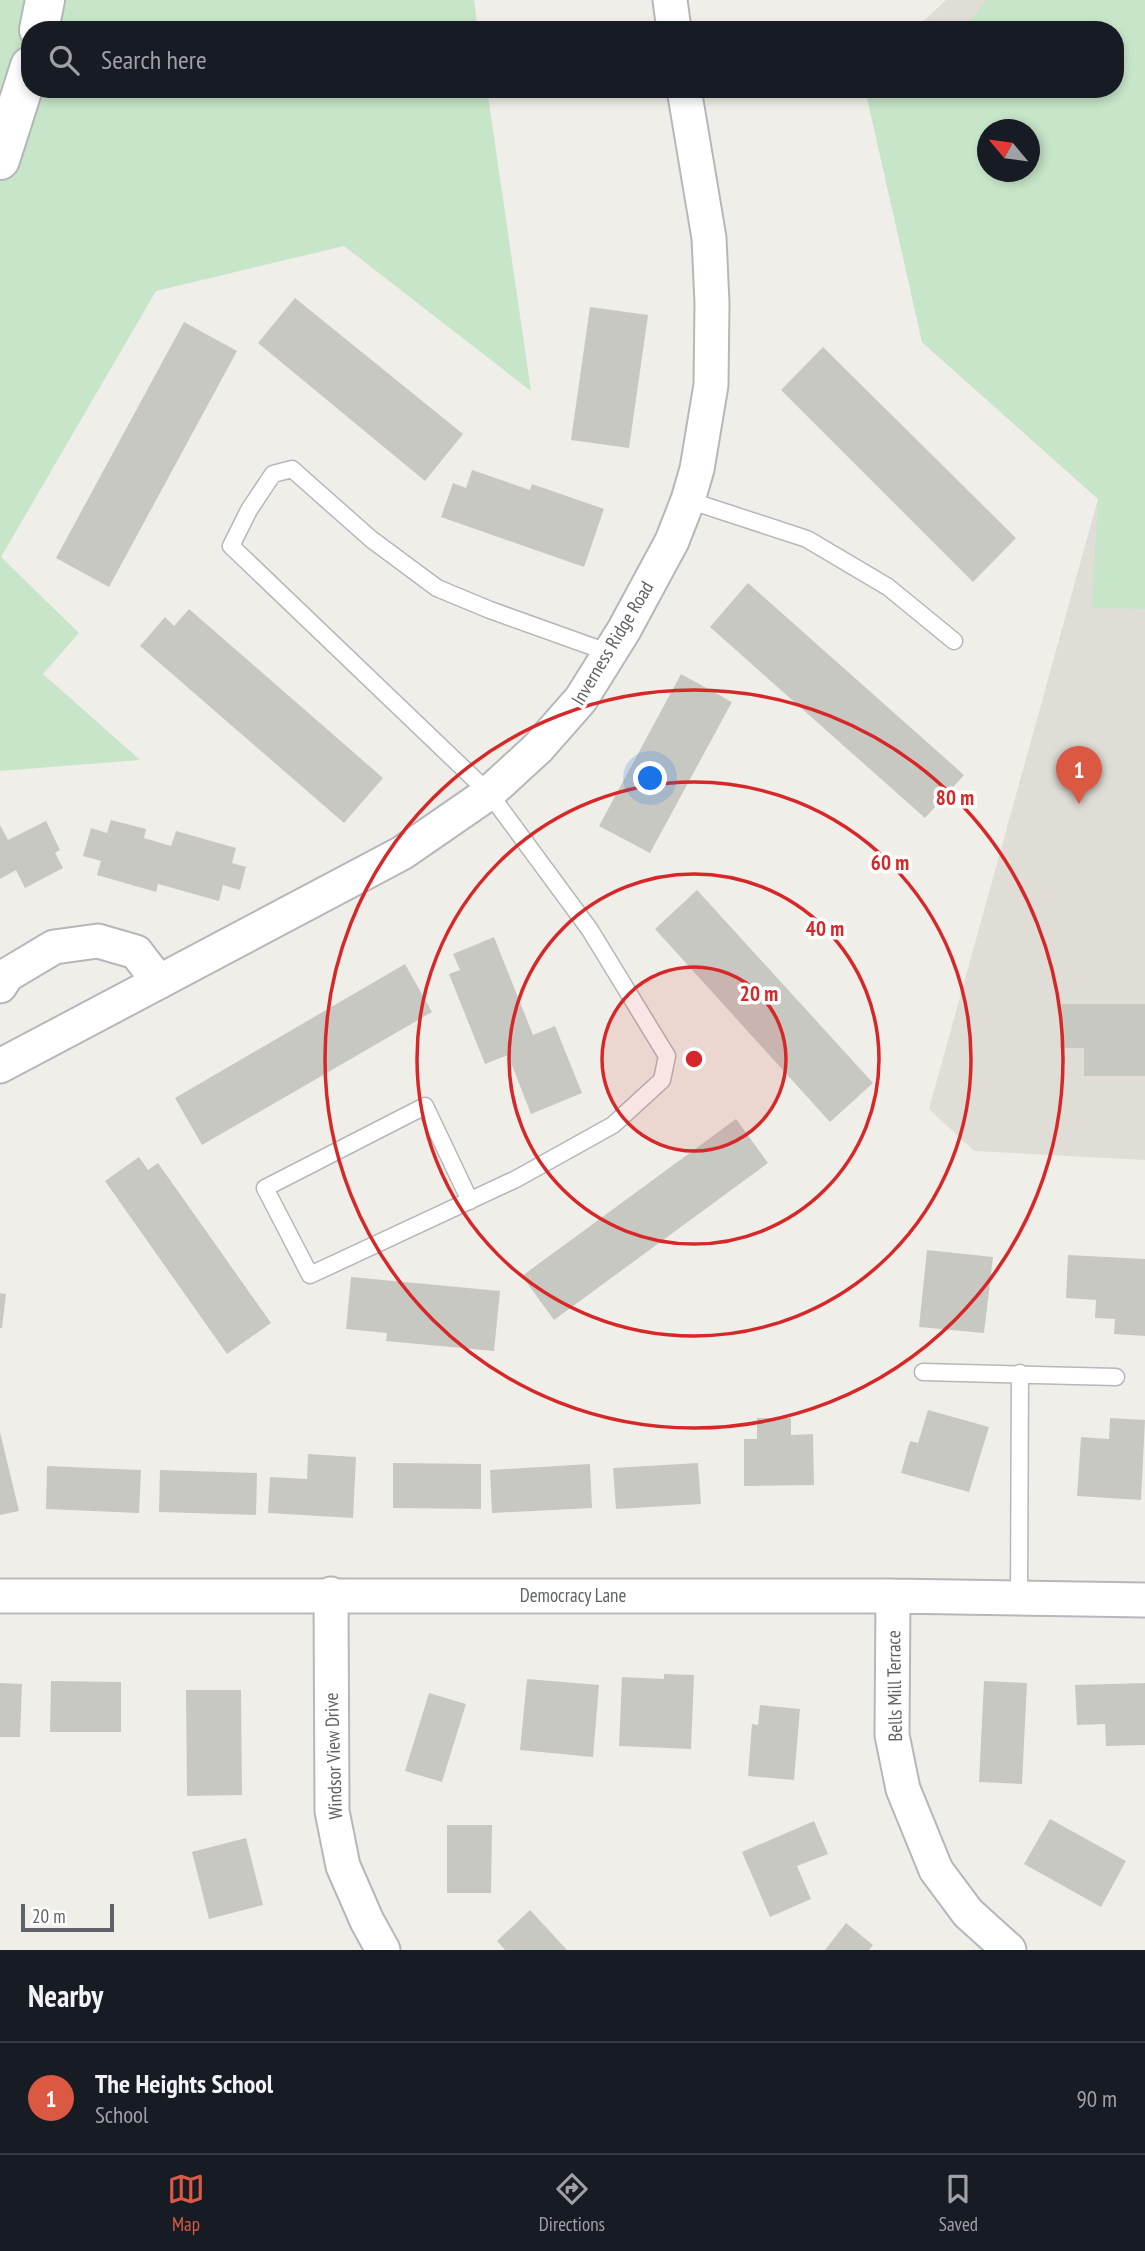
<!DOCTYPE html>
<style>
body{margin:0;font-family:"PT Sans Narrow",sans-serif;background:#20242c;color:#f1f3f6}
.compass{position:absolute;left:977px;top:119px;width:63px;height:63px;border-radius:50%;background:#171b24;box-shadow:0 4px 10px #0003;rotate:299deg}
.scale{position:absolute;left:21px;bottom:18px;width:93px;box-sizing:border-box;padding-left:7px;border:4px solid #5f6266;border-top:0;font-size:19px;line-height:24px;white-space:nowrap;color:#5f6266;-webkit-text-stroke:5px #fff;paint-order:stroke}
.you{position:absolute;left:651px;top:779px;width:24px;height:24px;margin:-18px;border:5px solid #fff;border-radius:50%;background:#1a73e8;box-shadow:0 0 0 10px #1a73e833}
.badge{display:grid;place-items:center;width:46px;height:46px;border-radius:50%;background:#db5842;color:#fff;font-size:23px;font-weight:700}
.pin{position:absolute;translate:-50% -58px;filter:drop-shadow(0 2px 4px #0008)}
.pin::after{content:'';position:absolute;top:37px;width:24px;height:21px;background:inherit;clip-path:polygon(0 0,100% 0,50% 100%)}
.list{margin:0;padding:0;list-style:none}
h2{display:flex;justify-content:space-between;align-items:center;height:91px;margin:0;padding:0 28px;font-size:30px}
h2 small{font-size:23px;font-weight:400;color:#9ea1a6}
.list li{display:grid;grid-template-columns:46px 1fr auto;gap:21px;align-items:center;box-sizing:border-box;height:112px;padding:0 28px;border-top:2px solid #363941}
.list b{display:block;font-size:26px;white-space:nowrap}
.list p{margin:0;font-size:23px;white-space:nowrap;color:#9ea1a6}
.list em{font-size:23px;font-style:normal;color:#9ea1a6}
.icon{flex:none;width:38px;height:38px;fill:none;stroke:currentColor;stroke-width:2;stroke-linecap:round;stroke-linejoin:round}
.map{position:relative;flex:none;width:1145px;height:1950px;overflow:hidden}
.search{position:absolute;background:#171b24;box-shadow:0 4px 10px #0003;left:21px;right:21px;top:21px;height:77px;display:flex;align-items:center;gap:18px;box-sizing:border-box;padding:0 24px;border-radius:28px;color:#9ea1a6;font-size:26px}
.sheet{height:203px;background:#171b24}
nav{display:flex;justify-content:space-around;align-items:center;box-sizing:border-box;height:98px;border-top:2px solid #363941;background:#171b24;font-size:19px;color:#9ea1a6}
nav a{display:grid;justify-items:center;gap:4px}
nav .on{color:#db5842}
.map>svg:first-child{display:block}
.education{fill:#dfddd6;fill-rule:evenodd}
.green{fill:#c7e5c9;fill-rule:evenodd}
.building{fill:#c8c8c2}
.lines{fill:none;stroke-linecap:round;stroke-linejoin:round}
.lane-casing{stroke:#b5b7bb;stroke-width:19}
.street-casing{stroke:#b5b7bb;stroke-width:37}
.secondary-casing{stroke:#b4b6bb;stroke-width:42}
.lane{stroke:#fff;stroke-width:16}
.street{stroke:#fff;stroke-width:33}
.secondary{stroke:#fff;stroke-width:38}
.ring{fill:none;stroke:#d62828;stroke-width:3.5}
.labels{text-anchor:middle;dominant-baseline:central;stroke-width:7;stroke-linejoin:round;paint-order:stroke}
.street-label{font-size:19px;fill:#5f6266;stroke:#fff}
.centre{fill:#d62828;stroke:#fff;stroke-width:3.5}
.ring-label{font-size:21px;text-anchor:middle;font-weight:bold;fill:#d62828;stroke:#fff;stroke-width:7;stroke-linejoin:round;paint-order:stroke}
</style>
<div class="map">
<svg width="1145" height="1950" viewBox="0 0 1145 1950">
<rect width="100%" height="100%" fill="#f0eee8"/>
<!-- education -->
<path class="education" d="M946,0h199v1160l-171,-9 -45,-42 169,-610 -176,-157 -42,-253h235v-59h-201zM988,130h42v42h-42z"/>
<!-- green -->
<path class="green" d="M0,0h474l4,30h-448v59h457l44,302 -187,-145 -188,45 -155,266 78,76 -36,41 97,86 -140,11z
M986,0h159v609l-53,-1 6,-109 -176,-157 -57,-253h250v-59h-174l25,-4zM988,130h42v42h-42z"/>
<!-- building -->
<path class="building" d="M295,298l168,136 -38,47 -167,-138z
M590,307l58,8 -19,133 -58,-8z
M184,322l53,29 -128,236 -53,-29z
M823,347l193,191 -43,44 -192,-192z
M472,470l58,20 2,-6 72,25 -20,58 -143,-50 12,-34 13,5z
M748,583l216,192 -39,43 -215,-191z
M189,609l194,169 -39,45 -204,-177 25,-29 9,9z
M681,674l51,28 -82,151 -51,-27z
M111,820l35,9 -2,9 27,8 5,-15 60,17 -4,15 14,4 -6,23 -17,-5 -4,16 -61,-17 -2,8 -59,-17 4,-14 -18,-5 8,-28 16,5z
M46,821l14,29 -5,3 8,15 -38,20 -9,-18 -16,9v-54l8,15z
M697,890l176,193 -43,39 -175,-193z
M494,937l39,98 22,-9 27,67 -51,21 -23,-59 -23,9 -36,-90 11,-4 -7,-16z
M405,964l27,48 -230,133 -27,-47z
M1060,1004h85v72h-61v-28h-24z
M736,1119l32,44 -214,157 -32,-44z
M139,1157l9,13 10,-7 113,160 -44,31 -122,-173z
M927,1250l66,7 -9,76 -65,-6z
M1068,1255l77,4v77l-31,-2 1,-15 -20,-1 1,-18 -30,-2z
M351,1277l149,14 -6,60 -108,-10 1,-8 -41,-4z
M0,1293l6,1 -4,34h-2z
M928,1410l61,17 -20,65 -68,-19 9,-32 8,2z
M757,1418h34v17l22,-1 1,51 -70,1v-47h13z
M1110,1418l35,2 -4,80 -64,-4 4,-59 28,2z
M0,1432l19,79 -19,4z
M308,1454l48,3 -3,61 -85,-5 2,-36 37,2z
M393,1463l88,1v45l-88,-1z
M698,1463l3,41 -85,5 -3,-41z
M590,1464l2,44 -100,5 -2,-43z
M47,1466l94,4 -2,43 -93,-4z
M160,1470l97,3 -1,42 -97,-3z
M664,1674l30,1 -3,74 -72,-3 3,-69 42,2z
M527,1679l72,6 -6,72 -73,-7z
M51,1681l70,1v50h-71z
M984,1681l43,2 -5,101 -43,-2z
M0,1683l22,1 -2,53h-20z
M1145,1683v62l-39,1 -1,-22 -28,1 -2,-40z
M186,1690h55l1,105 -55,1z
M429,1693l37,11 -24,78 -37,-11z
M760,1705l40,4 -6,71 -46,-4 4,-52 6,1z
M1050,1819l76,42 -25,46 -77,-43z
M814,1821l14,33 -31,12 14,33 -41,18 -28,-65z
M447,1825h45l-1,68h-44z
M246,1838l17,67 -54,14 -17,-67z
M530,1910l37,40h-62l-8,-9z
M846,1923l27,22 -4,5h-44z"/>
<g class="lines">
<defs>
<path id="lane" d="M688,500l119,39 81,48 66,54
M470,1201l-45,-95 -160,82 45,87 206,-96 97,-54 49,-45 5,-24 -77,-126 -101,-137 -258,-247 18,-36 24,-36 19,-5 79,70 66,49 53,22 120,43
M923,1372l193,5
M1019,1598l1,-225"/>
<path id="street" d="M670,0l4,30
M0,986l7,-11 47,-28 44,-6 38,11 23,30
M0,1066l402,-213 87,-60 49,-45 43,-49 43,-69 48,-89 16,-41 9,-31 14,-84 1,-82 -3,-65 -25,-149
M331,1594l1,217 11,55 24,55 16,29
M0,1596h893l252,4
M893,1596l-1,139 11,54 33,81 32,43 41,37"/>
<path id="secondary" d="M39,30l6,-30
M0,160l30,-94"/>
</defs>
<!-- lane casing -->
<use href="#lane" class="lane-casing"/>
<!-- street casing -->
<use href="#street" class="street-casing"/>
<!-- secondary casing -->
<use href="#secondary" class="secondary-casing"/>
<!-- lane -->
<use href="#lane" class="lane"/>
<!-- street -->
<use href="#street" class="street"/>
<!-- secondary -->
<use href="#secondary" class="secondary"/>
</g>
<!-- distance rings -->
<circle cx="694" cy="1059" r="92" fill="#d62828" fill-opacity=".12"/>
<g class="ring">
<circle cx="694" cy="1059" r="92"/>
<circle cx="694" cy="1059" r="185"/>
<circle cx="694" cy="1059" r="277"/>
<circle cx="694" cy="1059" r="369"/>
</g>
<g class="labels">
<!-- street labels -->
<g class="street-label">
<text transform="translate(612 643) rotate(-59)">Inverness Ridge Road</text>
<text x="573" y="1595">Democracy Lane</text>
<text transform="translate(894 1686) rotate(-91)">Bells Mill Terrace</text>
<text transform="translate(333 1756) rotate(-92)">Windsor View Drive</text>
</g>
</g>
<circle cx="694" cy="1059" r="10" class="centre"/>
<g class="ring-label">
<text x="955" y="805">80 m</text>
<text x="890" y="870">60 m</text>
<text x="825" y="936">40 m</text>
<text x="759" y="1001">20 m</text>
</g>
</svg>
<svg class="compass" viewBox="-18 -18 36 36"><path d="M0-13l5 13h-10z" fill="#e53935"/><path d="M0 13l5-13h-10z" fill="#9ea1a6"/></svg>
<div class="scale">20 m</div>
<div class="you"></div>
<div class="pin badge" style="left:1079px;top:804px">1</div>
<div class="search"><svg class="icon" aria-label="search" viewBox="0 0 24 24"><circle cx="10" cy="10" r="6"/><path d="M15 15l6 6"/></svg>Search here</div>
</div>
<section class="sheet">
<h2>Nearby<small></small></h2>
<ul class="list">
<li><span class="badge">1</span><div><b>The Heights School</b><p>School</p></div><em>90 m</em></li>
</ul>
</section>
<nav>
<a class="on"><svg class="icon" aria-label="map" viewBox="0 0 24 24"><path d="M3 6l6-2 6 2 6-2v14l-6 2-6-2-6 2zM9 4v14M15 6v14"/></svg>Map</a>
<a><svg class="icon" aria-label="directions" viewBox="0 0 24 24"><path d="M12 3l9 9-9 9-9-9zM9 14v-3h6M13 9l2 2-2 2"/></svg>Directions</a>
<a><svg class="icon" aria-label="saved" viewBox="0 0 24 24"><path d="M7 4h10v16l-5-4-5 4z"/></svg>Saved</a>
</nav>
